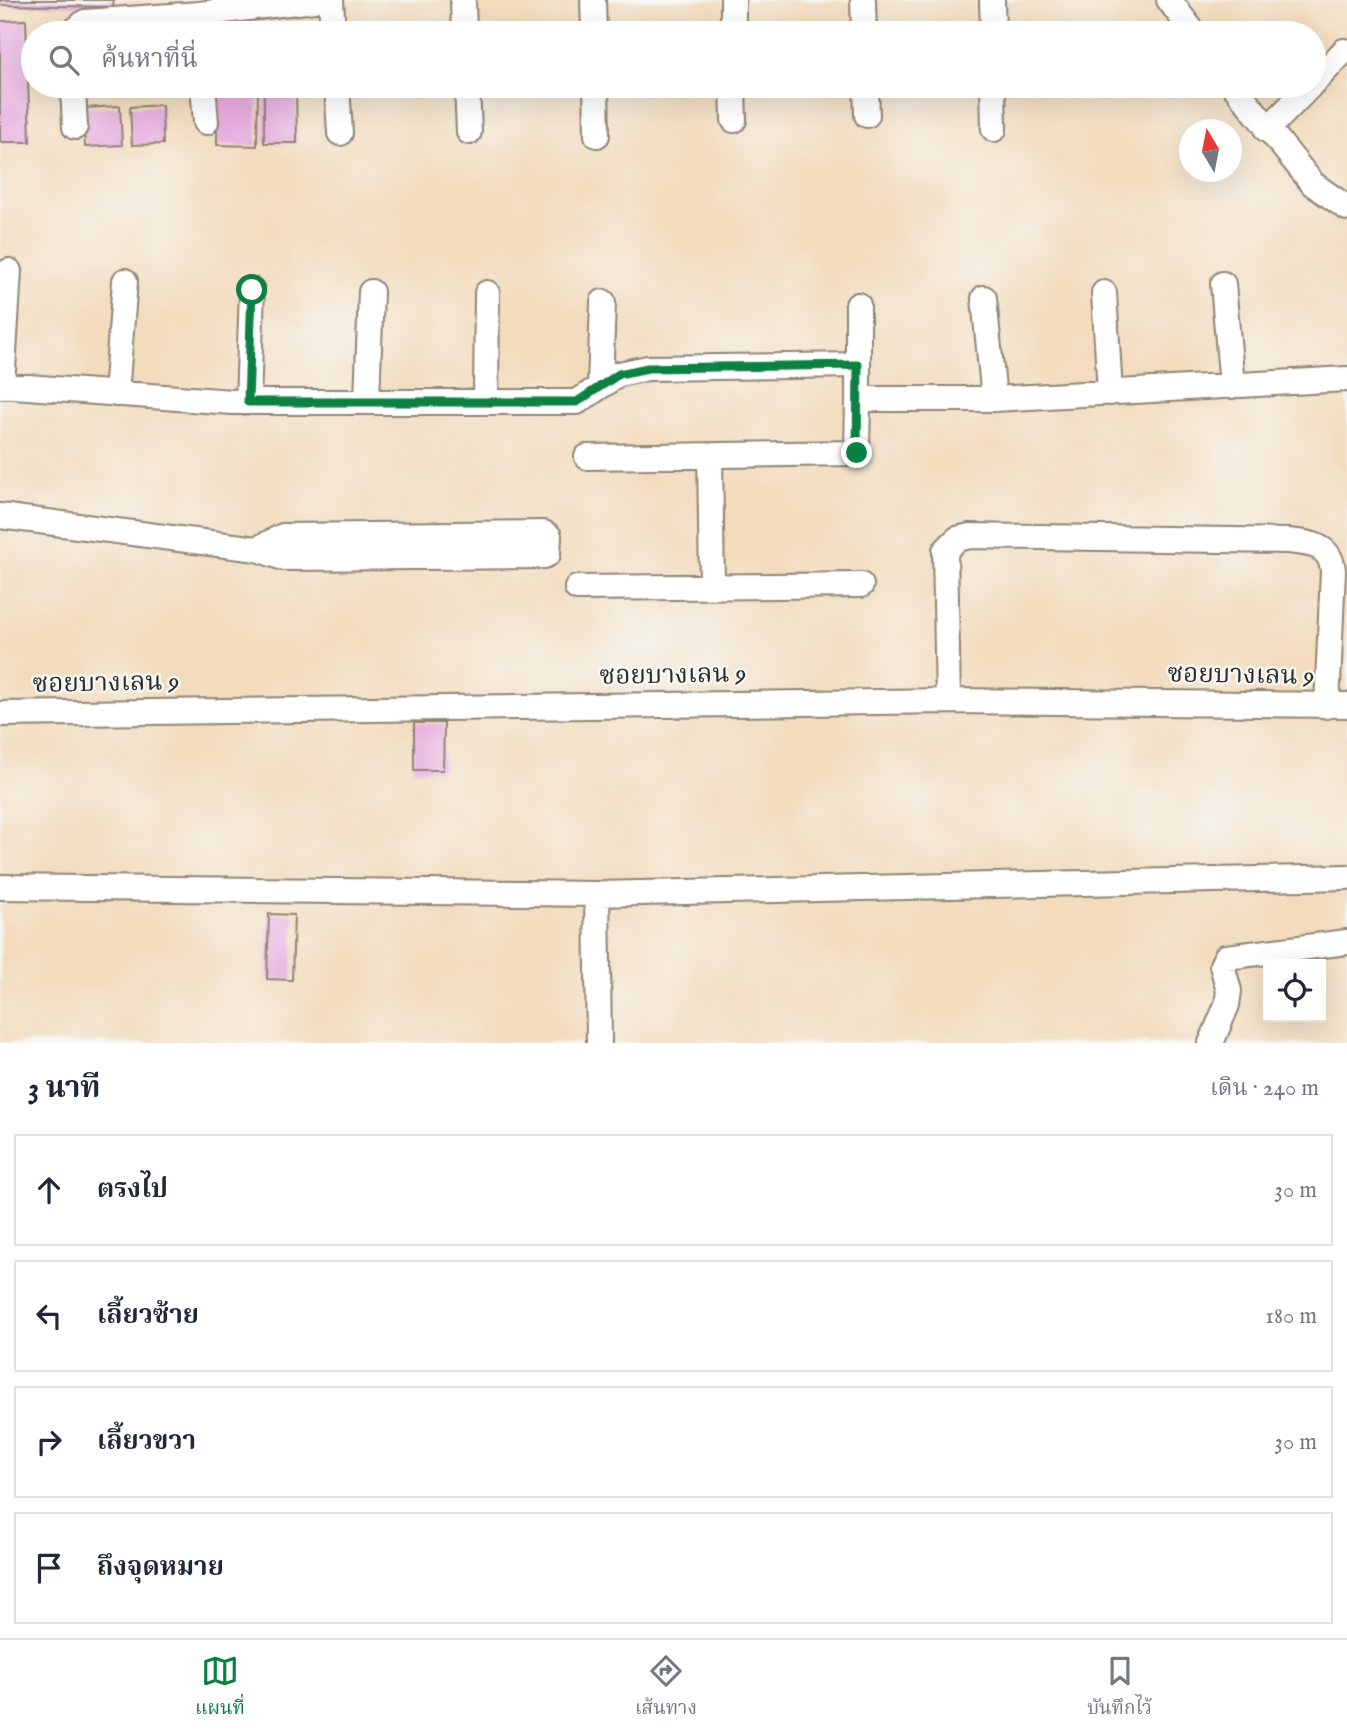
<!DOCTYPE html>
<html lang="th">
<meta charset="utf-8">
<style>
body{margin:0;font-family:"IM FELL English","Noto Serif Thai",serif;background:#f6f6f7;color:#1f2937}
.controls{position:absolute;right:21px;bottom:21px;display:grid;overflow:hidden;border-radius:0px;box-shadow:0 7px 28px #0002}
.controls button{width:63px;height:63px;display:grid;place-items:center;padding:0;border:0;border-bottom:2px solid #e0e1e3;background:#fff;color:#1f2937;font:35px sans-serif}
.compass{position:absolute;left:1179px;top:119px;width:63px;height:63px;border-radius:50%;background:#fff;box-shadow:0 7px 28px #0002;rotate:350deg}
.stop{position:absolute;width:21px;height:21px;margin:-16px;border:5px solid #0b8043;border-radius:50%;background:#fff}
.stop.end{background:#0b8043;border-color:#fff;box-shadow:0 2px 7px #0008}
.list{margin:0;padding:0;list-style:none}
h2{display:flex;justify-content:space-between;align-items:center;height:91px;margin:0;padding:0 28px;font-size:30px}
h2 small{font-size:23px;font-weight:400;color:#747a83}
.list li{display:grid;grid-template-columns:46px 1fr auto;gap:21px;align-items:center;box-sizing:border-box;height:112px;margin:0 14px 14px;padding:0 14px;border:2px solid #e0e1e3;border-radius:0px}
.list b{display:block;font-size:26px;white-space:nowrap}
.list em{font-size:23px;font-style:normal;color:#747a83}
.icon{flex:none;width:38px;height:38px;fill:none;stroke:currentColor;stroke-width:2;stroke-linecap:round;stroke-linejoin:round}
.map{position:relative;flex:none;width:1347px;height:1043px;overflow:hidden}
.search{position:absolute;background:#fff;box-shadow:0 7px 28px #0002;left:21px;right:21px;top:21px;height:77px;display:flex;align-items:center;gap:18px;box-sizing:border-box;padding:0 24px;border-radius:38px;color:#747a83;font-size:26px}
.sheet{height:595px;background:#fff}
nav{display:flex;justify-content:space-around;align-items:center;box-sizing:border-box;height:98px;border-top:2px solid #e0e1e3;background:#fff;font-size:19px;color:#747a83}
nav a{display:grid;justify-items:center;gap:4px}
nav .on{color:#0b8043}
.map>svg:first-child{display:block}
.building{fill:#e7addf}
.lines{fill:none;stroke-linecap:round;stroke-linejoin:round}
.minor-casing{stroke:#8f8474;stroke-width:28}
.minor{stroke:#fff;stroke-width:24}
.route{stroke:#0b8043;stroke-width:9}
.labels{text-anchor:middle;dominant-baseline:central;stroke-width:5;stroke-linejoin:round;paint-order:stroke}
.street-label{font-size:26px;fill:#2b2b2b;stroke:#f6f6f2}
</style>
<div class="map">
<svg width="1347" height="1043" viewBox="0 0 1347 1043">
<rect width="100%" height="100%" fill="#f6f6f2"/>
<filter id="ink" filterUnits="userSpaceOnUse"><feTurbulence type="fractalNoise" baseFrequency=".0143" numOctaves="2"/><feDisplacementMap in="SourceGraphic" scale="14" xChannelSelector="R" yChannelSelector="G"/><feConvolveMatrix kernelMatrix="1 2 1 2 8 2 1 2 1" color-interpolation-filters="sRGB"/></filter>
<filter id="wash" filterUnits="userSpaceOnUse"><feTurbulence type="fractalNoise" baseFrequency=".00686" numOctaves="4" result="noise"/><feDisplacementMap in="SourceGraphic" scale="28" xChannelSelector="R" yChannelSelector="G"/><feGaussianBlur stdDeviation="1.57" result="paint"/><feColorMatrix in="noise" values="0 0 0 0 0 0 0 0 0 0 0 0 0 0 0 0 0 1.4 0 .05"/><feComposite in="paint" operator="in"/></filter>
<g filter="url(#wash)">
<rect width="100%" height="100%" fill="#f3dcbe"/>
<g id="blocks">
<!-- building -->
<path class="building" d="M0,0h114l-1,7 -113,-2z
M26,20l4,122h-30v-121z
M296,88l1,55h-33v-54z
M217,89l41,1 -1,56 -40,-1z
M162,105l1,39 -31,1 -2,-38z
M120,106l2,39 -37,2 -2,-39z
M414,723h30l-1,47h-29z
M269,914l25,1 -2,65 -25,-1z"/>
</g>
</g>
<g filter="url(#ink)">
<use href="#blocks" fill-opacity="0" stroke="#8f8474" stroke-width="2"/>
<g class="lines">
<defs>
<path id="minor" d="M331,0l2,33
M463,0l1,33
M593,0l1,33
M733,0v33
M863,0l1,33
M992,0l1,33
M1169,0l25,33
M72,33l13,-11 114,-8 115,-14
M1314,82l30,-31
M73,86l2,41
M203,86l3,36
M337,86l3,47
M467,86l2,46
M596,86l1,49
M733,86l1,34
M866,86l1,29
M993,86l1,43
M1234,86l79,98 34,24
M1267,130l43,-44
M1223,284l9,102
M1104,293l6,100
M984,298l10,101
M858,305v60
M0,385l232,17h345l42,-28 29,-6 210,-3v34h136l353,-20
M600,385l3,-83
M2,386l7,-115
M116,394l9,-113
M367,401l4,-109
M486,401l1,-108
M248,402l4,-112
M710,456l2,129
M587,457l270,-4 1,-54
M0,516l257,33 26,9 261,-2 4,-2 1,-18 -5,-3 -261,3 -26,13
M577,588l284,-3
M948,701l-3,-150 12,-12 13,-3 318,5c23,2 43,4 45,30l-6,135
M0,714l948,-13 399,4
M0,887l597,7 750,-17
M597,894l2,149
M1211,1043l16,-38 2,-14 -7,-26 4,-8 121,-15"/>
</defs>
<!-- minor casing -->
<use href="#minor" class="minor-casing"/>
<!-- minor -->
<use href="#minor" class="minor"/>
</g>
</g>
<g class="lines" filter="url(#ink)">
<!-- route -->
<path class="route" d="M252,290l-4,112h329l42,-28 29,-6 210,-3 -1,88"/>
</g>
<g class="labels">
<!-- street labels -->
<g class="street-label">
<text transform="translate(673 675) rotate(-1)">ซอยบางเลน 9</text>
<text transform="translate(1241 675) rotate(1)">ซอยบางเลน 9</text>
<text transform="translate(106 683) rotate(-1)">ซอยบางเลน 9</text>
</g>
</g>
</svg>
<div class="controls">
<button><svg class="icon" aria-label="locate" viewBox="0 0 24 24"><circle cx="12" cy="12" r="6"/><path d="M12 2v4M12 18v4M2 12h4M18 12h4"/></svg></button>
</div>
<svg class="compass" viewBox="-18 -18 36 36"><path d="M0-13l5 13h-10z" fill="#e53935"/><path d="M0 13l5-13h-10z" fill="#747a83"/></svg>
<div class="stop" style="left:252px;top:290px"></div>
<div class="stop end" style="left:857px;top:453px"></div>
<div class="search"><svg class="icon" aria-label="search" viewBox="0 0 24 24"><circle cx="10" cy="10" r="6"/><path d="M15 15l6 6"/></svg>ค้นหาที่นี่</div>
</div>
<section class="sheet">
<h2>3 นาที<small>เดิน · 240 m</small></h2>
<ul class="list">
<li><svg class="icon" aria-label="ahead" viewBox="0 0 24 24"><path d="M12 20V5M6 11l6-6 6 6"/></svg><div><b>ตรงไป</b></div><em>30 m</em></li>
<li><svg class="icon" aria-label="left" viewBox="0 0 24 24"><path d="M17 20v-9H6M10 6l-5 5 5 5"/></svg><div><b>เลี้ยวซ้าย</b></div><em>180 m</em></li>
<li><svg class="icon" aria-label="right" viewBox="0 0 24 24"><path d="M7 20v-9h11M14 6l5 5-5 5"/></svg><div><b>เลี้ยวขวา</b></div><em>30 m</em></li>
<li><svg class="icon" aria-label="arrive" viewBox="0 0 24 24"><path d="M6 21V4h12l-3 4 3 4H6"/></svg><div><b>ถึงจุดหมาย</b></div></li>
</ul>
</section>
<nav>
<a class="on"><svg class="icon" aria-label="map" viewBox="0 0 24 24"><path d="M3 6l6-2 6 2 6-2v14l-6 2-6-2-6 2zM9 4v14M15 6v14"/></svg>แผนที่</a>
<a><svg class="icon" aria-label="directions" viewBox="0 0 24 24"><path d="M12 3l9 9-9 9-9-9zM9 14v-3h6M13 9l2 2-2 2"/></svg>เส้นทาง</a>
<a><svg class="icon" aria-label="saved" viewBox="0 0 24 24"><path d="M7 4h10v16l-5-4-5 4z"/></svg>บันทึกไว้</a>
</nav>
